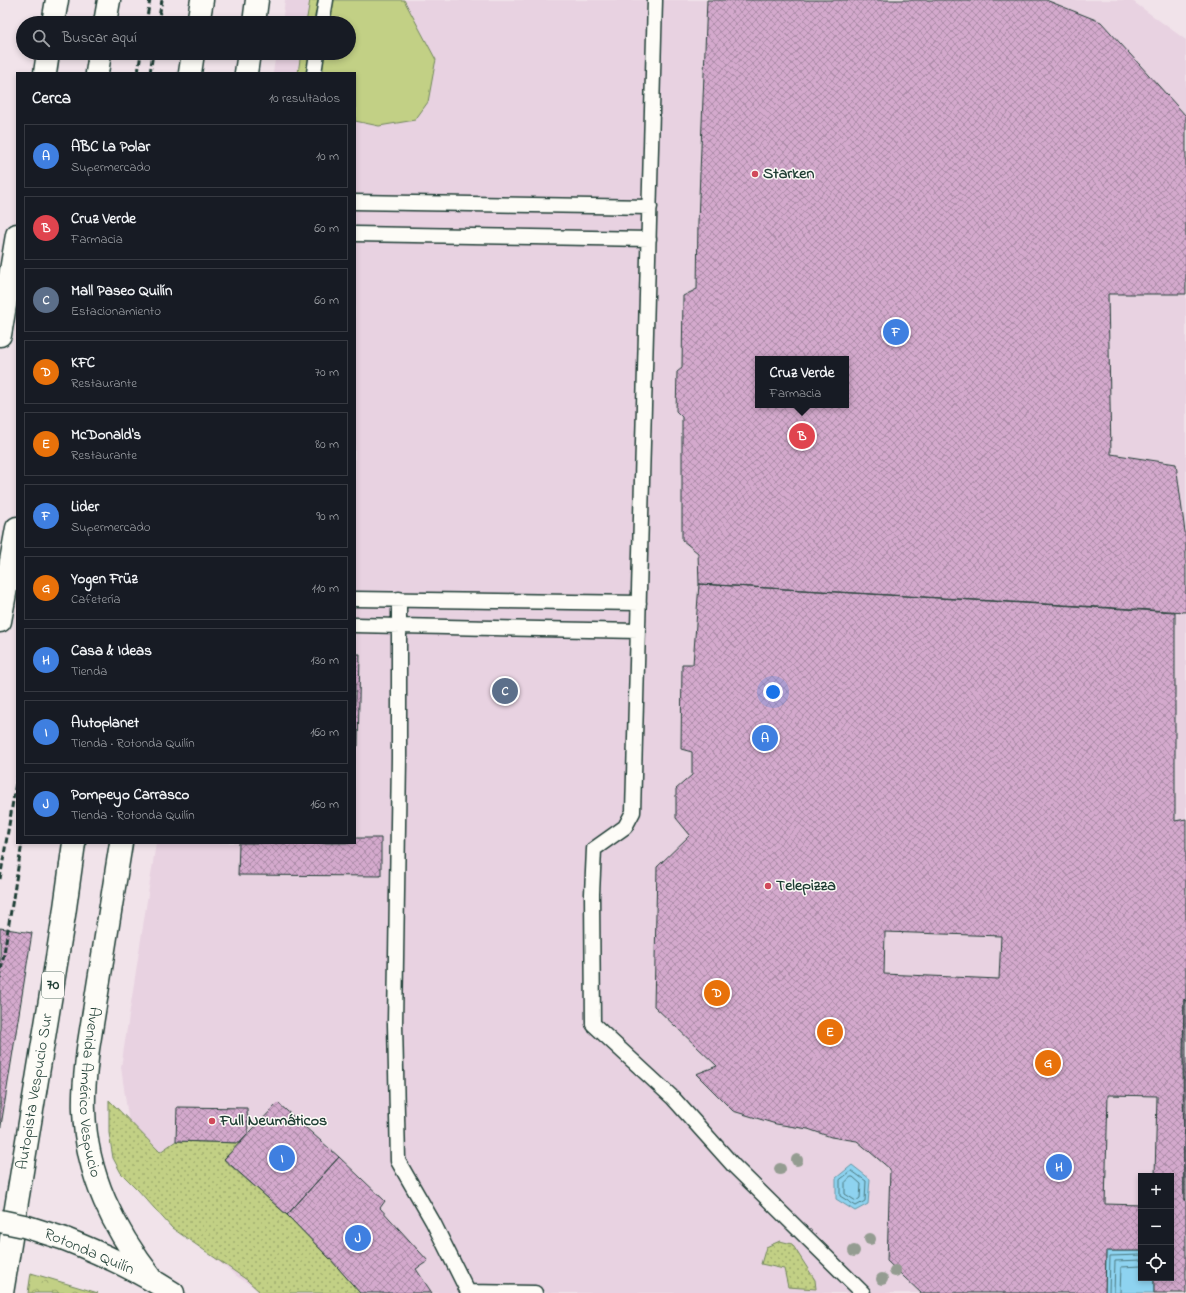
<!DOCTYPE html>
<html lang="es">
<meta charset="utf-8">
<style>
body{margin:0;font-family:"Indie Flower",sans-serif;background:#20242c;color:#f1f3f6}
.controls{position:absolute;right:12px;bottom:12px;display:grid;overflow:hidden;border-radius:0px;box-shadow:0 2px 6px #0003}
.controls button{width:36px;height:36px;display:grid;place-items:center;padding:0;border:0;border-bottom:1px solid #363941;background:#171b24;color:#f1f3f6;font:20px sans-serif}
.you{position:absolute;left:773px;top:692px;width:14px;height:14px;margin:-10px;border:3px solid #fff;border-radius:50%;background:#1a73e8;box-shadow:0 0 0 6px #1a73e833}
.badge{display:grid;place-items:center;width:26px;height:26px;border-radius:50%;background:#2563eb;color:#fff;font-size:13px;font-weight:700}
.pin{position:absolute;translate:-50% -50%;border:2px solid #fff;box-shadow:0 1px 4px #0006}
.popup{position:absolute;left:755px;top:356px;width:94px;height:52px;box-sizing:border-box;display:grid;place-content:center;border-radius:0px;background:#171b24;filter:drop-shadow(0 1px 3px #0005);font-size:13px;white-space:nowrap;color:#9ea1a6}
.popup b{font-size:15px;color:#f1f3f6}
.popup::after{content:'';position:absolute;left:50%;top:100%;margin-left:-8px;border:8px solid transparent;border-top-color:#171b24}
.list{margin:0;padding:0;list-style:none}
h2{display:flex;justify-content:space-between;align-items:center;height:52px;margin:0;padding:0 16px;font-size:17px}
h2 small{font-size:13px;font-weight:400;color:#9ea1a6}
.list li{display:grid;grid-template-columns:26px 1fr auto;gap:12px;align-items:center;box-sizing:border-box;height:64px;margin:0 8px 8px;padding:0 8px;border:1px solid #363941;border-radius:0px}
.list b{display:block;font-size:15px;white-space:nowrap}
.list p{margin:0;font-size:13px;white-space:nowrap;color:#9ea1a6}
.list em{font-size:13px;font-style:normal;color:#9ea1a6}
.icon{flex:none;width:22px;height:22px;fill:none;stroke:currentColor;stroke-width:2;stroke-linecap:round;stroke-linejoin:round}
.map{position:relative;flex:none;width:1186px;height:1293px;overflow:hidden}
.search{position:absolute;background:#171b24;box-shadow:0 2px 6px #0003;left:16px;top:16px;width:340px;height:44px;display:flex;align-items:center;gap:10px;box-sizing:border-box;padding:0 14px;border-radius:22px;color:#9ea1a6;font-size:15px}
.panel{position:absolute;background:#171b24;box-shadow:0 2px 6px #0003;left:16px;top:72px;width:340px;height:772px;border-radius:0px}
.map>svg:first-child{display:block}
.built{fill:#e8d2e1;fill-rule:evenodd}
.grass{fill:url(#grass-dots);stroke:#70865c}
.forest{fill:url(#forest-crowns);stroke:#70865c}
.garden{fill:#c2d085;stroke:#70865c}
.water{fill:#8ed3f0;stroke:#6297a5}
.lines{fill:none;stroke-linecap:round;stroke-linejoin:round}
.shore{stroke:#4b797f;stroke-width:1}
.building{fill:url(#building-cross-hatch);stroke:#1f3d34;fill-rule:evenodd}
.lane-casing{stroke:#1f3d34;stroke-width:17}
.primary-casing{stroke:#1f3d34;stroke-width:25}
.highway-casing{stroke:#1f3d34;stroke-width:25}
.lane{stroke:#fdfcf7;stroke-width:14}
.primary{stroke:#fdfcf7;stroke-width:22}
.highway{stroke:#fdfcf7;stroke-width:22}
.rail{stroke:#1f3d34;stroke-width:3;stroke-dasharray:6 3;stroke-linecap:butt}
.primary-bridge-casing{stroke:#1f3d34;stroke-width:25;stroke-linecap:butt}
.primary-bridge{stroke:#fdfcf7;stroke-width:22}
.tree{fill:#949c91}
.poi-dot{fill:#d1495b;stroke:#fdfcf7;stroke-width:1.5}
.labels{text-anchor:middle;dominant-baseline:central;stroke-width:3;stroke-linejoin:round;paint-order:stroke}
.shield{fill:#fdfcf7;stroke:#62766e;stroke-width:1}
.shield-label{font-size:15px;font-weight:bold;fill:#1f3d34}
.poi-label{font-size:16px;font-weight:bold;fill:#1f3d34;stroke:#fdfcf7;text-anchor:start}
.street-label{font-size:16px;fill:#1f3d34;stroke:#fdfcf7}
</style>
<div class="map">
<svg width="1186" height="1293" viewBox="0 0 1186 1293">
<defs>
<pattern id="grass-dots" width="8" height="8" patternUnits="userSpaceOnUse"><rect width="8" height="8" fill="#c2d085"/><path d="M2 2h.1M6 6h.1" fill="none" stroke="#9daa6e" stroke-width="1.8" stroke-linecap="round"/></pattern>
<pattern id="forest-crowns" width="20" height="18" patternUnits="userSpaceOnUse"><rect width="20" height="18" fill="#c2d085"/><path d="M2 6a3 3 0 1 1 6 0M12 15a3 3 0 1 1 6 0" fill="none" stroke="#9daa6e"/></pattern>
<pattern id="building-cross-hatch" width="8" height="8" patternUnits="userSpaceOnUse"><rect width="8" height="8" fill="#d4a9cd"/><path d="M0 0l8 8M0 8l8-8" fill="none" stroke="#ab8ba7"/></pattern>
</defs>
<rect width="100%" height="100%" fill="#f1e3ea"/>
<filter id="ink" filterUnits="userSpaceOnUse"><feTurbulence type="fractalNoise" baseFrequency=".025" numOctaves="2"/><feDisplacementMap in="SourceGraphic" scale="8" xChannelSelector="R" yChannelSelector="G"/><feConvolveMatrix kernelMatrix="1 2 1 2 8 2 1 2 1" color-interpolation-filters="sRGB"/></filter>
<g filter="url(#ink)">
<!-- built -->
<path class="built" d="M285,0h846l55,40v1253h-923l-25,-16 -52,-41 -53,-83 -12,-86 35,-224h199v-770h-82l3,-20h73v-30h-67zM758,359h88v46h-88zM1141,1176h30v102h-30z"/>
<!-- grass -->
<path class="grass" d="M109,1100l51,52 16,-11 64,2 -16,17 63,55 44,45 29,33h-99l-14,-13 -75,-52 -34,-38 -17,-17 -8,-15 -4,-25z
M780,1241l12,3 23,36 1,9 -28,-2 -4,-18 -23,-5 5,-17z"/>
<!-- forest -->
<path class="forest" d="M31,1273l67,20h-70z"/>
<!-- garden -->
<path class="garden" d="M310,0h94l32,60 -1,4 -7,38 -13,18 -36,6 -24,-5v-48h-57l3,-20h48v-30h-43z"/>
<!-- water -->
<path class="water" d="M852,1165l18,14 -2,25 -13,7 -19,-12v-21z
M1106,1251h35v27h13v15h-49z"/>
<g class="lines">
<!-- shore -->
<path class="shore" d="M852,1171l14,10 -1,20 -9,5 -16,-10v-16z
M851,1177h2l8,7 -1,14 -4,3 -11,-7v-11z
M1109,1293l1,-37 31,-1
M1114,1293l1,-32 26,-1
M1120,1293l1,-26 20,-1"/>
</g>
<!-- building -->
<path class="building" d="M707,0h339l55,22 85,94v178h-78l3,160 65,10 10,76v72l-487,-28 -1,-31 -16,-13v-123l-6,-6 1,-39 5,-4 1,-72 14,-7 1,-67zM758,359h88v46h-88z
M699,584l476,28v209l11,-2v182l-2,-2 -1,53 1,148h2v93h-32v-15h17v-102h-16l2,-80 -49,-1 -3,109 36,1v46h-35l-1,42h-184l-34,-32 3,-92 -33,-28 -26,-4 -23,-8 -32,-5 -43,-13 -37,-37 21,-8 -63,-60 3,-139 33,-32 -14,-17v-29l16,-14v-23l-11,-3 1,-85h11zM885,932l116,4 -2,43 -115,-5z
M355,654h5l-2,92h-3z
M355,838h26v38l-143,-1 1,-32h116z
M0,928l32,5 -32,199z
M1184,999l2,2v199h-2z
M278,1103l61,54 -52,58 -63,-56z
M177,1107l70,1 1,26 -8,9 -64,-2z
M339,1157l46,44 -5,7 48,53 -12,8 16,24h-72l-29,-33 -44,-45z"/>
<g class="lines">
<defs>
<path id="lane" d="M655,0l-22,812 -8,15 -31,22 -2,45 1,130 80,74 60,67 130,128
M322,23l4,-23
M314,73l3,-20
M355,202l295,5
M355,234l294,5
M355,599l284,4
M399,599v159l-4,266 3,137 35,61 35,70 67,1
M355,625l283,6"/>
<g id="primary">
<path d="M53,23l4,-23"/>
<path d="M254,23l3,-23"/>
<path d="M45,73l3,-20"/>
<path d="M246,73l3,-20"/>
<path d="M0,335l17,-100"/>
<path id="s1" d="M121,843l-33,206c-2,20 -5,40 -4,61 2,65 30,120 69,170"/>
<path d="M65,1239c38,15 74,32 108,54"/>
</g>
<g id="highway">
<path d="M105,23l4,-23"/>
<path d="M198,23l4,-23"/>
<path d="M97,73l3,-20"/>
<path d="M190,73l3,-20"/>
<path d="M0,621l17,-93"/>
<path id="s2" d="M2,1293l62,-378 10,-72"/>
</g>
</defs>
<!-- lane casing -->
<use href="#lane" class="lane-casing"/>
<!-- primary casing -->
<use href="#primary" class="primary-casing"/>
<!-- highway casing -->
<use href="#highway" class="highway-casing"/>
<!-- lane -->
<use href="#lane" class="lane"/>
<!-- primary -->
<use href="#primary" class="primary"/>
<!-- highway -->
<use href="#highway" class="highway"/>
<!-- rail -->
<path class="rail" d="M146,23l4,-23
M158,23l4,-23
M138,73l3,-20
M150,73l3,-20
M0,879l17,-102
M0,978l22,-135"/>
<defs>
<path id="primary-bridge" d="M0,1221l24,5 41,13"/>
</defs>
<!-- primary-bridge casing -->
<use href="#primary-bridge" class="primary-bridge-casing"/>
<!-- primary-bridge -->
<use href="#primary-bridge" class="primary-bridge"/>
</g>
<!-- trees -->
<g class="tree">
<circle cx="797" cy="1160" r="6"/>
<circle cx="780" cy="1169" r="6"/>
<circle cx="870" cy="1239" r="6"/>
<circle cx="854" cy="1251" r="6"/>
<circle cx="895" cy="1271" r="6"/>
<circle cx="882" cy="1279" r="6"/>
</g>
</g>
<!-- markers -->
<g class="poi-dot">
<circle cx="755" cy="174" r="4"/>
<circle cx="768" cy="886" r="4"/>
<circle cx="212" cy="1121" r="4"/>
</g>
<g class="labels">
<!-- shield labels -->
<rect class="shield" x="42" y="972" width="22" height="26" rx="3"/>
<g class="shield-label">
<text x="53" y="985">70</text>
</g>
<!-- poi labels -->
<g class="poi-label">
<text x="763" y="174">Starken</text>
<text x="776" y="886">Telepizza</text>
<text x="220" y="1121">Full Neumáticos</text>
</g>
<!-- street labels -->
<g class="street-label">
<text stroke="none"><textPath href="#s2" startOffset="204">Autopista Vespucio Sur</textPath></text>
<text stroke="none"><textPath href="#s1" startOffset="252">Avenida Américo Vespucio</textPath></text>
<text transform="translate(89 1252) rotate(23)">Rotonda Quilín</text>
</g>
</g>
</svg>
<div class="controls">
<button>+</button>
<button>−</button>
<button><svg class="icon" aria-label="locate" viewBox="0 0 24 24"><circle cx="12" cy="12" r="6"/><path d="M12 2v4M12 18v4M2 12h4M18 12h4"/></svg></button>
</div>
<div class="you"></div>
<div class="pin badge" style="left:765px;top:738px;background:#3f7fe0">A</div>
<div class="pin badge" style="left:802px;top:436px;background:#e0444e">B</div>
<div class="popup"><b>Cruz Verde</b>Farmacia</div>
<div class="pin badge" style="left:505px;top:691px;background:#5c6f8a">C</div>
<div class="pin badge" style="left:717px;top:993px;background:#e8710a">D</div>
<div class="pin badge" style="left:830px;top:1032px;background:#e8710a">E</div>
<div class="pin badge" style="left:896px;top:332px;background:#3f7fe0">F</div>
<div class="pin badge" style="left:1048px;top:1063px;background:#e8710a">G</div>
<div class="pin badge" style="left:1059px;top:1167px;background:#3f7fe0">H</div>
<div class="pin badge" style="left:282px;top:1158px;background:#3f7fe0">I</div>
<div class="pin badge" style="left:358px;top:1238px;background:#3f7fe0">J</div>
<div class="search"><svg class="icon" aria-label="search" viewBox="0 0 24 24"><circle cx="10" cy="10" r="6"/><path d="M15 15l6 6"/></svg>Buscar aquí</div>
<section class="panel">
<h2>Cerca<small>10 resultados</small></h2>
<ul class="list">
<li><span class="badge" style="background:#3f7fe0">A</span><div><b>ABC La Polar</b><p>Supermercado</p></div><em>10 m</em></li>
<li><span class="badge" style="background:#e0444e">B</span><div><b>Cruz Verde</b><p>Farmacia</p></div><em>60 m</em></li>
<li><span class="badge" style="background:#5c6f8a">C</span><div><b>Mall Paseo Quilín</b><p>Estacionamiento</p></div><em>60 m</em></li>
<li><span class="badge" style="background:#e8710a">D</span><div><b>KFC</b><p>Restaurante</p></div><em>70 m</em></li>
<li><span class="badge" style="background:#e8710a">E</span><div><b>McDonald's</b><p>Restaurante</p></div><em>80 m</em></li>
<li><span class="badge" style="background:#3f7fe0">F</span><div><b>Lider</b><p>Supermercado</p></div><em>90 m</em></li>
<li><span class="badge" style="background:#e8710a">G</span><div><b>Yogen Früz</b><p>Cafetería</p></div><em>110 m</em></li>
<li><span class="badge" style="background:#3f7fe0">H</span><div><b>Casa &amp; Ideas</b><p>Tienda</p></div><em>130 m</em></li>
<li><span class="badge" style="background:#3f7fe0">I</span><div><b>Autoplanet</b><p>Tienda · Rotonda Quilín</p></div><em>160 m</em></li>
<li><span class="badge" style="background:#3f7fe0">J</span><div><b>Pompeyo Carrasco</b><p>Tienda · Rotonda Quilín</p></div><em>160 m</em></li>
</ul>
</section>
</div>
